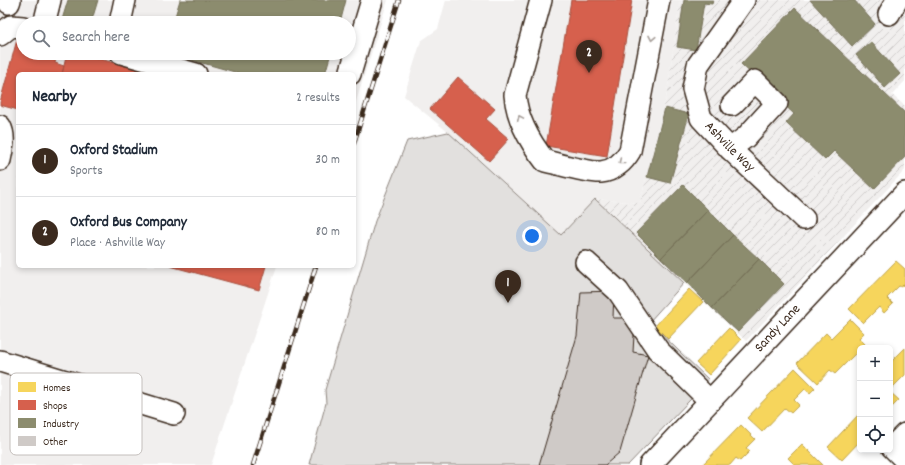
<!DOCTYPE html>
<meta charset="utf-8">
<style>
body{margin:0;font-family:Dekko,sans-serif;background:#f6f6f7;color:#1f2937}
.controls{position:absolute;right:12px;bottom:12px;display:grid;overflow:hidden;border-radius:6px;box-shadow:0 2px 6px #0003}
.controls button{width:36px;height:36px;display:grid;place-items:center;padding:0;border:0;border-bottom:1px solid #e0e1e3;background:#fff;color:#1f2937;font:20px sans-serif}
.you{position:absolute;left:532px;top:236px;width:14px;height:14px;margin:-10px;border:3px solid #fff;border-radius:50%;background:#1a73e8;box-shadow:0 0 0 6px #1a73e833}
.badge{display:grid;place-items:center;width:26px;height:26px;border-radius:50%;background:#3b2a1e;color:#fff;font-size:13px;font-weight:700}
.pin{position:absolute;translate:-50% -33px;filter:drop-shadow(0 1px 2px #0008)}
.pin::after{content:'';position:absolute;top:21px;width:14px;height:12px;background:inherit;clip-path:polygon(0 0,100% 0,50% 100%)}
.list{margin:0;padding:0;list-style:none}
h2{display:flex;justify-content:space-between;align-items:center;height:52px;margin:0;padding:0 16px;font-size:17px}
h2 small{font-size:13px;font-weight:400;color:#747a83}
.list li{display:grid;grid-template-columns:26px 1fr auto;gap:12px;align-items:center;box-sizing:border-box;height:72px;padding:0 16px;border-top:1px solid #e0e1e3}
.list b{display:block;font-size:15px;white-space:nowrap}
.list p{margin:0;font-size:13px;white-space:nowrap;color:#747a83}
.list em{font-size:13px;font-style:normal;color:#747a83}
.icon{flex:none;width:22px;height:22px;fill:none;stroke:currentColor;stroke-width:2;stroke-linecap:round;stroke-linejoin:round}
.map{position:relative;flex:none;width:905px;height:465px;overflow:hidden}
.search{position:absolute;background:#fff;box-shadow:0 2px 6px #0003;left:16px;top:16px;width:340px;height:44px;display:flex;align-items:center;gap:10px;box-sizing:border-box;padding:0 14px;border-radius:22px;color:#747a83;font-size:15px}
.panel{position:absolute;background:#fff;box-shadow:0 2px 6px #0003;left:16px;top:72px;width:340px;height:196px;border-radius:6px}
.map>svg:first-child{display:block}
.built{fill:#f1efee;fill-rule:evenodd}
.industrial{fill:url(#industrial-furrows)}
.garden{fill:#e2e0de;stroke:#8e857e}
.homes{fill:#f6d55c;stroke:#bea249}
.shops{fill:#d6604d;stroke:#a8503f}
.industry{fill:#8c8c6e;stroke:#746f56}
.building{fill:#cfcac7;stroke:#3b2a1e}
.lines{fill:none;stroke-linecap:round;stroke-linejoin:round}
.minor-casing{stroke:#3b2a1e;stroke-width:24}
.minor{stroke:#fff;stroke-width:21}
.rail-casing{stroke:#3b2a1e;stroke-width:4.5}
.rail{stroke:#fff;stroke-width:3;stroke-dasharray:9;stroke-linecap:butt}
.oneway{stroke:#a79f9a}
.labels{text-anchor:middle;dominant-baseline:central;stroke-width:4;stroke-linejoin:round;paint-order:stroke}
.street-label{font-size:14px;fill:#3b2a1e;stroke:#fff}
.key{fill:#fff;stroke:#c4bfbc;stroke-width:1}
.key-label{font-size:11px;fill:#3b2a1e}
</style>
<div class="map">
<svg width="905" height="465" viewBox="0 0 905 465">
<defs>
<pattern id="industrial-furrows" width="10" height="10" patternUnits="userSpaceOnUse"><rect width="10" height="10" fill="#f1efee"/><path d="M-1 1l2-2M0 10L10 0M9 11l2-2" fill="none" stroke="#d0cdcc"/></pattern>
</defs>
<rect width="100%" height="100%" fill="#fff"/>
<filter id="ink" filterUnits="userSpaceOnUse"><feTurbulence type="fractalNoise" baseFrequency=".025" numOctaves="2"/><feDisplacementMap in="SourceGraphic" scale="8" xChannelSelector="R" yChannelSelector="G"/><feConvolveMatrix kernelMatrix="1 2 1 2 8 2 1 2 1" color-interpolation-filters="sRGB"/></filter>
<g filter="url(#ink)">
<!-- built -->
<path class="built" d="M0,0h388l-34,108v-34h-336v192h259l-66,199h-211zM23,23h326v30h-326z
M446,0h234l-13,94 -27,109 -45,-4 -34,37 -113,-104 -44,-36 17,-55 17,-12z"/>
<!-- industrial -->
<path class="industrial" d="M680,0h225v81l-13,14 13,11v64l-159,171 -151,-142 45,4 27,-109z"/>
<!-- garden -->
<path class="garden" d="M448,132l113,103 34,-36 89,84 -35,39 60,58 -81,85h-319l17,-62 -1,-13 50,-169 32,-80z"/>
<!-- homes -->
<path class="homes" d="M896,261l9,8v14l-4,4 -2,-1 -12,12 6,6 -9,9 -5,-6 -16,16 -14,-14z
M689,289l14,13 -35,37 -13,-13z
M850,319l14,14 -5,5 6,6 -30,30 -5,-4 -12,13 -21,-20 29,-30 5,5z
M729,328l12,12 -32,35 -13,-12z
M905,348v27l-14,14 -1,-26z
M795,368l20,20 -5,5 -5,-4 -11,11 5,5 -8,8 -6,-5 -23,24 -15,-14z
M890,392l9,8 -9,9z
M860,413v28l-18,19 -14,-13z
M741,425l14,14 -9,9 4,3 -10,10 -4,-3 -6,7h-28z
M802,444l21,21h-28l-7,-7z"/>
<!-- shops -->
<path class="shops" d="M571,0h61l-25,156 -61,-10z
M18,36l5,1v16h34l-2,10 9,3 -2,8h-44v36l-18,-5v-3z
M67,53h11l77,21h-93z
M458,77l37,32 -9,10 23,20 -20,22 -59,-52z
M170,266h96l-7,24z"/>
<!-- industry -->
<path class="industry" d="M68,0h30l-7,23h-30z
M180,0h166l-6,23h-167z
M684,0h29l-1,4 -8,-1 -8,47 -19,-3z
M810,0h44l21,24 -23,22z
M795,8l110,105v44l-31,32 -40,-38 -9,9 -39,-37 8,-9 -53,-50z
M871,42l29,32 -15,14 -29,-33z
M167,53h164l-6,21h-83z
M665,108l24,6 -19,69 -23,-6z
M683,185l25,25 -47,48 -25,-25z
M708,210l25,25 -46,48 -26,-25z
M733,235l26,24 -47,49 -25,-25z
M759,259l25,25 -46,48 -26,-24z"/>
<!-- building -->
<path class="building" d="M614,291l-1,27h22l-2,34 15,3 -28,97 -15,13h-66l38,-129 4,-44z"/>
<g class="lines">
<defs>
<g id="minor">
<path d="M541,0l-26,95c2,25 15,47 30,66 14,3 44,12 56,11 13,-1 23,-11 29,-21l29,-151"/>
<path id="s1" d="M744,0l-46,65 -5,24 8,29 29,31 74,70"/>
<path d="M9,3l1,-3"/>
<path d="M889,14l8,-14"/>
<path d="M46,16l4,-16"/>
<path d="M120,23l5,-23"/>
<path d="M0,35l11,-9 12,1"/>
<path d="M121,53l75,21"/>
<path d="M350,74l22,-74"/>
<path d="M0,126c6,11 2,23 0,34"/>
<path d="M730,149l16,-12 31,-34 -22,-22 -23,24"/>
<path d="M586,262l32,29 40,59 52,51"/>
<path d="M0,361l174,53"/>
<path d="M905,434l-13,13 13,13"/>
<path id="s2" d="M650,465l255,-272"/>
</g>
</defs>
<!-- minor casing -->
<use href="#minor" class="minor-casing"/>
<!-- minor -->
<use href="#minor" class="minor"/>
<defs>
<path id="rail" d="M354,143l45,-143
M253,465l63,-199"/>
</defs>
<!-- rail casing -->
<use href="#rail" class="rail-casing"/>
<!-- rail -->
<use href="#rail" class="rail"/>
</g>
<!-- one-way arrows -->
<defs><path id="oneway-chevron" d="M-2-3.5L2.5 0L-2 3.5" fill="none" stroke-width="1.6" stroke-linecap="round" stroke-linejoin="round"/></defs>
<g class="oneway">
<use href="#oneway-chevron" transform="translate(652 38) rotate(101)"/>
<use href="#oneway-chevron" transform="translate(520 118) rotate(-114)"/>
<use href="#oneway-chevron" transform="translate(621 162) rotate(142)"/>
</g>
</g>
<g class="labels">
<!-- street labels -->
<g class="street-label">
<text stroke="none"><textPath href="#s1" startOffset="175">Ashville Way</textPath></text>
<text stroke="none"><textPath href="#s2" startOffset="187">Sandy Lane</textPath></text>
</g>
</g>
<!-- legend -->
<rect x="10" y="373" width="132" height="82" rx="6" class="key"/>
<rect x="18" y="382" width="18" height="10" fill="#f6d55c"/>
<rect x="18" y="400" width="18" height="10" fill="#d6604d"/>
<rect x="18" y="418" width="18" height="10" fill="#8c8c6e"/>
<rect x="18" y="436" width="18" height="10" fill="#cfcac7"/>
<g class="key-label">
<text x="43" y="391">Homes</text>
<text x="43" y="409">Shops</text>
<text x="43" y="427">Industry</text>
<text x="43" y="445">Other</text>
</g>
</svg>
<div class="controls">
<button>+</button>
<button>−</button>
<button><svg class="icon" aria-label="locate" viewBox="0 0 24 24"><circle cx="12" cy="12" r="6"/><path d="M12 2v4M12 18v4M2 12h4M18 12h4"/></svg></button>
</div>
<div class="you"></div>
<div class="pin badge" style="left:508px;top:303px">1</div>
<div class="pin badge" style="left:589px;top:73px">2</div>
<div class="search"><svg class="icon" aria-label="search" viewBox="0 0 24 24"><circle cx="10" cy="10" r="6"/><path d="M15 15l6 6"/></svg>Search here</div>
<section class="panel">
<h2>Nearby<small>2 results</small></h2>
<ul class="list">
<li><span class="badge">1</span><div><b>Oxford Stadium</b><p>Sports</p></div><em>30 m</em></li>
<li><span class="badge">2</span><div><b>Oxford Bus Company</b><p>Place · Ashville Way</p></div><em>80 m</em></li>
</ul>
</section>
</div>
